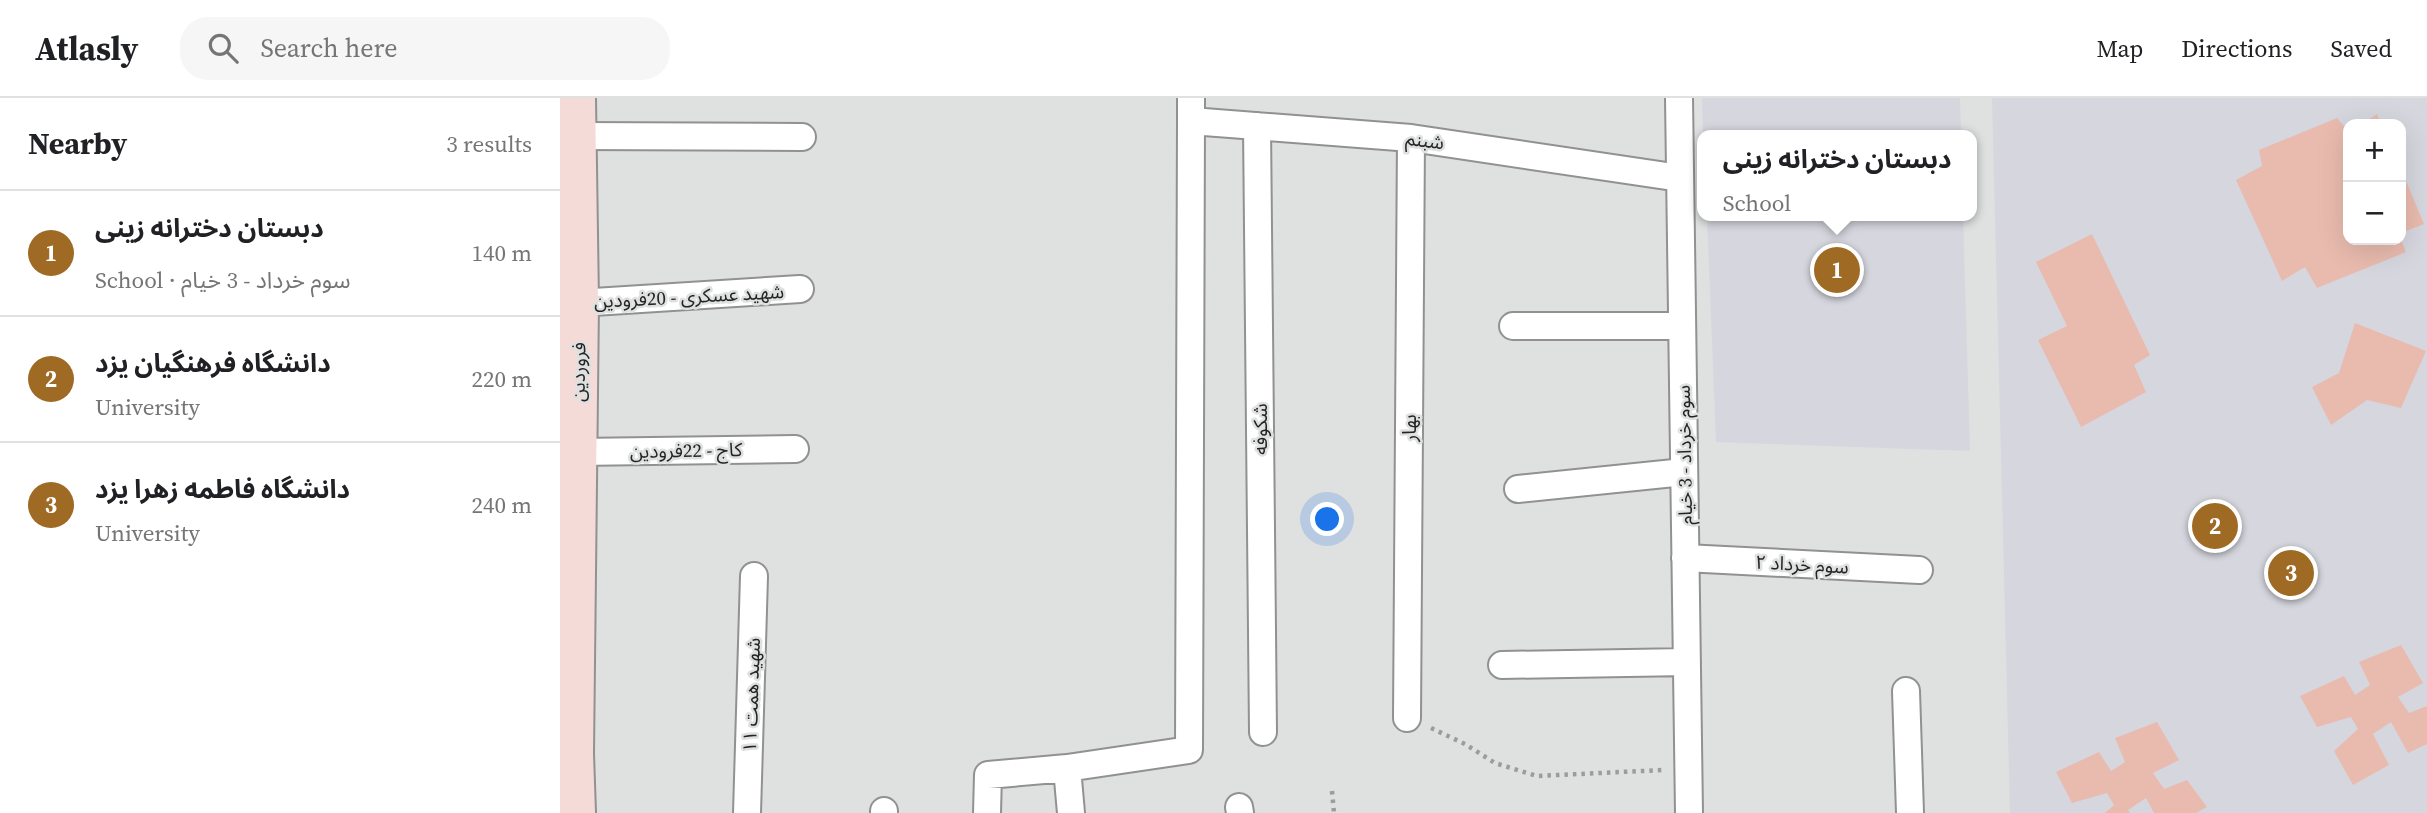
<!DOCTYPE html>
<meta charset="utf-8">
<style>
body{margin:0;font-family:"Source Serif 4","Noto Sans Arabic",serif;background:#f6f6f6;color:#202124}
.controls{position:absolute;right:21px;top:21px;display:grid;overflow:hidden;border-radius:14px;box-shadow:0 7px 28px #0002}
.controls button{width:63px;height:63px;display:grid;place-items:center;padding:0;border:0;border-bottom:2px solid #e0e0e0;background:#fff;color:#202124;font:35px sans-serif}
.you{position:absolute;left:768px;top:422px;width:24px;height:24px;margin:-18px;border:5px solid #fff;border-radius:50%;background:#1a73e8;box-shadow:0 0 0 10px #1a73e833}
.badge{display:grid;place-items:center;width:46px;height:46px;border-radius:50%;background:#9f6a23;color:#fff;font-size:23px;font-weight:700}
.pin{position:absolute;translate:-50% -50%;border:4px solid #fff;box-shadow:0 2px 7px #0006}
.popup{position:absolute;left:1137px;top:32px;width:280px;height:91px;box-sizing:border-box;display:grid;place-content:center;border-radius:14px;background:#fff;filter:drop-shadow(0 2px 5px #0005);font-size:23px;white-space:nowrap;color:#757577}
.popup b{font-size:26px;color:#202124}
.popup::after{content:'';position:absolute;left:50%;top:100%;margin-left:-14px;border:14px solid transparent;border-top-color:#fff}
.list{margin:0;padding:0;list-style:none}
h2{display:flex;justify-content:space-between;align-items:center;height:91px;margin:0;padding:0 28px;font-size:30px}
h2 small{font-size:23px;font-weight:400;color:#757577}
.list li{display:grid;grid-template-columns:46px 1fr auto;gap:21px;align-items:center;box-sizing:border-box;height:126px;padding:0 28px;border-top:2px solid #e0e0e0}
.list b{display:block;font-size:26px;white-space:nowrap}
.list p{margin:0;font-size:23px;white-space:nowrap;color:#757577}
.list em{font-size:23px;font-style:normal;color:#757577}
.icon{flex:none;width:38px;height:38px;fill:none;stroke:currentColor;stroke-width:2;stroke-linecap:round;stroke-linejoin:round}
.map{position:relative;flex:none;width:1867px;height:715px;overflow:hidden}
header{display:flex;align-items:center;gap:42px;box-sizing:border-box;height:98px;padding:0 35px;background:#fff;border-bottom:2px solid #e0e0e0}
header strong{font-size:33px}
nav{display:flex;gap:38px;margin-inline-start:auto;font-size:24px}
.search{width:490px;height:63px;background:#f6f6f6;display:flex;align-items:center;gap:18px;box-sizing:border-box;padding:0 24px;border-radius:28px;color:#757577;font-size:26px}
main{display:flex}
aside{flex:1;background:#fff}
.map>svg:first-child{display:block}
.built{fill:#d6d6df;fill-rule:evenodd}
.building{fill:#e9bbae}
.lines{fill:none;stroke-linecap:round;stroke-linejoin:round}
.street-casing{stroke:#919192;stroke-width:30}
.secondary-casing{stroke:#919192;stroke-width:42}
.path{stroke:#9b9c9c;stroke-width:4.5;stroke-dasharray:3.5 5;stroke-linecap:butt}
.street{stroke:#fff;stroke-width:26}
.secondary{stroke:#f4dbd7;stroke-width:38}
.labels{text-anchor:middle;dominant-baseline:central;stroke-width:5;stroke-linejoin:round;paint-order:stroke}
.street-label{font-size:19px;fill:#242424;stroke:#dfe0e0}
</style>
<header>
<strong>Atlasly</strong>
<div class="search"><svg class="icon" aria-label="search" viewBox="0 0 24 24"><circle cx="10" cy="10" r="6"/><path d="M15 15l6 6"/></svg>Search here</div>
<nav><a>Map</a><a>Directions</a><a>Saved</a></nav>
</header>
<main>
<aside>
<h2>Nearby<small>3 results</small></h2>
<ul class="list">
<li><span class="badge">1</span><div><b>دبستان دخترانه زینی</b><p>School · سوم خرداد - 3 خیام</p></div><em>140 m</em></li>
<li><span class="badge">2</span><div><b>دانشگاه فرهنگیان یزد</b><p>University</p></div><em>220 m</em></li>
<li><span class="badge">3</span><div><b>دانشگاه فاطمه زهرا یزد</b><p>University</p></div><em>240 m</em></li>
</ul>
</aside>
<div class="map">
<svg width="1867" height="715" viewBox="0 0 1867 715">
<rect width="100%" height="100%" fill="#dfe0e0"/>
<!-- built -->
<path class="built" d="M1142,0h258l1,37h-258z
M1432,0h435v715h-417zM1788,26h53v116h-53z
M1147,118h256l7,235 -254,-9z"/>
<!-- building -->
<path class="building" d="M1817,16l4,10h-19z
M1777,20l11,13v109h53l5,12 -89,36 -12,-21 -23,14 -46,-101 26,-14 -3,-16z
M1841,71l23,55 -23,9z
M1532,136l58,121 -16,10 12,27 -65,35 -43,-87 29,-14 -31,-64z
M1795,225l71,28 -25,57 -34,-8 -36,25 -19,-38 27,-14z
M1841,547l22,38 -25,14 11,16 18,-7v38l-19,9 -17,-31 -18,12 16,31 -36,20 -19,-34 24,-22 -7,-12 -34,10 -17,-31 44,-20 11,19 15,-10 -11,-23z
M1597,624l22,38 -26,13 11,16 23,-9 20,27 -11,6h-42l-8,-15 -18,12 2,3h-25l9,-8 -7,-12 -35,10 -16,-31 43,-20 12,19 14,-9 -10,-24z"/>
<g class="lines">
<defs>
<path id="street" d="M631,0v23l220,17 269,40
M1119,0l10,715
M697,28l6,606
M16,38l226,1
M2,206l238,-15
M953,228h169
M17,354l218,-3
M958,391l166,-17
M1125,460l234,12
M942,567l185,-3
M1346,593l4,122
M847,620l4,-580
M507,670l4,45
M679,709l1,6
M324,713v2
M187,715l7,-237
M427,715l1,-38 79,-7 122,-18 2,-629"/>
<path id="secondary" d="M16,0l3,204 -5,452 2,59"/>
</defs>
<!-- street casing -->
<use href="#street" class="street-casing"/>
<!-- secondary casing -->
<use href="#secondary" class="secondary-casing"/>
<!-- path -->
<path class="path" d="M871,630l34,16 30,19 42,13 126,-6
M772,693l2,22"/>
<!-- street -->
<use href="#street" class="street"/>
<!-- secondary -->
<use href="#secondary" class="secondary"/>
</g>
<g class="labels">
<!-- street labels -->
<g class="street-label">
<text transform="translate(865 42) rotate(7)">شبنم</text>
<text transform="translate(129 198) rotate(-3)">شهید عسکری - 20فرودین</text>
<text transform="translate(18 274) rotate(-89)">فروردین</text>
<text transform="translate(849 330) rotate(-90)">بهار</text>
<text transform="translate(700 331) rotate(-90)">شکوفه</text>
<text transform="translate(126 352) rotate(-1)">کاج - 22فرودین</text>
<text transform="translate(1124 357) rotate(-91)">سوم خرداد - 3 خیام</text>
<text transform="translate(1242 466) rotate(3)">سوم خرداد ۲</text>
<text transform="translate(191 597) rotate(-88)">شهید همت ۱۱</text>
</g>
</g>
</svg>
<div class="controls">
<button>+</button>
<button>−</button>
</div>
<div class="you"></div>
<div class="pin badge" style="left:1277px;top:172px">1</div>
<div class="popup"><b>دبستان دخترانه زینی</b>School</div>
<div class="pin badge" style="left:1655px;top:428px">2</div>
<div class="pin badge" style="left:1731px;top:475px">3</div>
</div>
</main>
